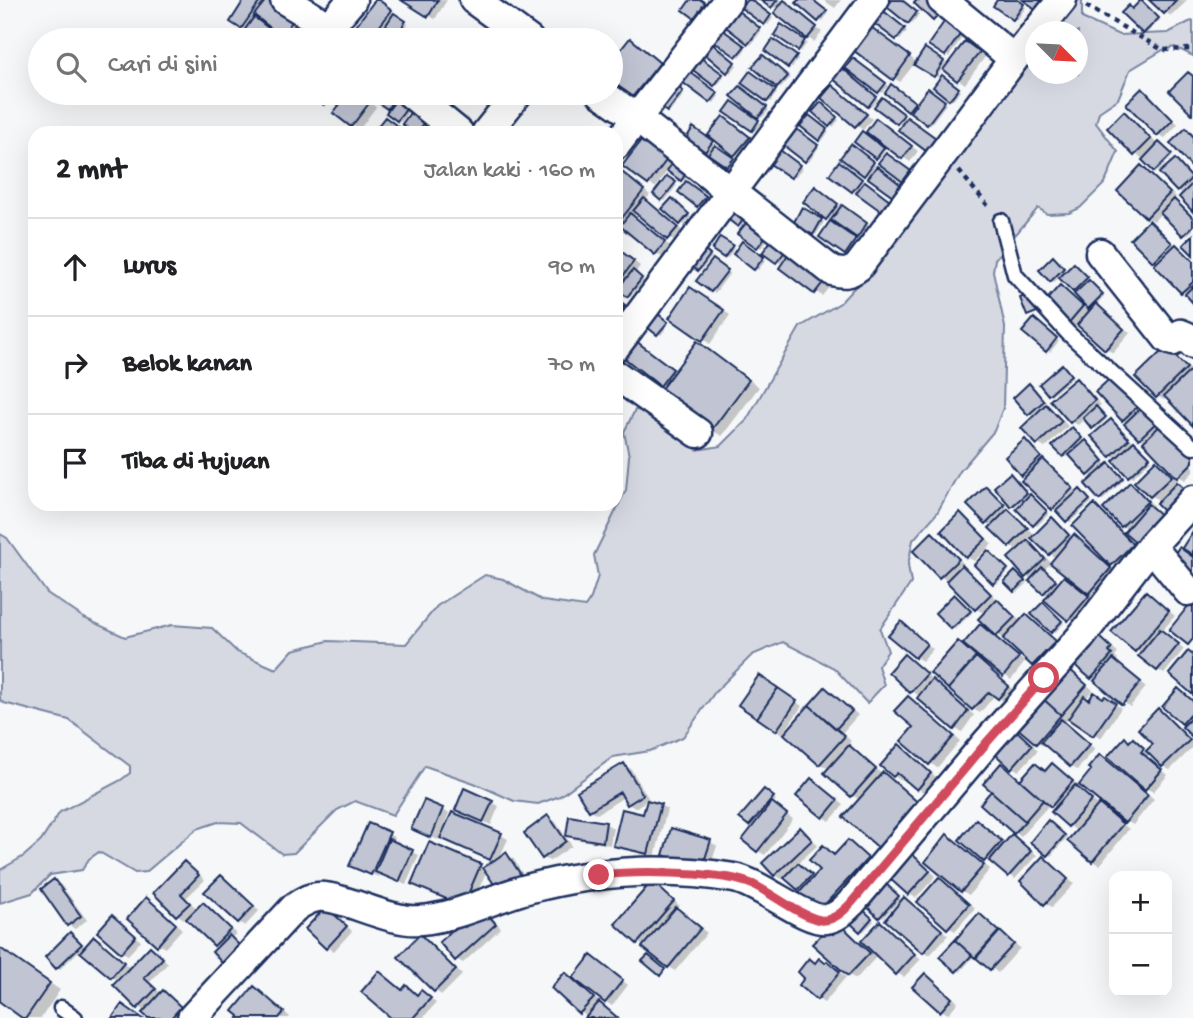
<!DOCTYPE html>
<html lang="id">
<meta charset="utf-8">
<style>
body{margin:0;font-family:"Gochi Hand",sans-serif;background:#f2f2f2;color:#202124}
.controls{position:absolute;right:21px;bottom:21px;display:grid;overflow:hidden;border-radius:14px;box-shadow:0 7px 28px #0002}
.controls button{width:63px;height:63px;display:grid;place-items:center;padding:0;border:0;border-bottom:2px solid #e0e0e0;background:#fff;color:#202124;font:35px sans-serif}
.compass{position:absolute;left:1025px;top:21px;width:63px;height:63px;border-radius:50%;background:#fff;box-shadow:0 7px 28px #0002;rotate:114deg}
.stop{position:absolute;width:21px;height:21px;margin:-16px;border:5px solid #d1495b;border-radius:50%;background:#fff}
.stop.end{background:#d1495b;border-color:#fff;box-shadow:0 2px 7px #0008}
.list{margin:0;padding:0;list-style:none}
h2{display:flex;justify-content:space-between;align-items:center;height:91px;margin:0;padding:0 28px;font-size:30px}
h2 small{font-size:23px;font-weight:400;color:#757577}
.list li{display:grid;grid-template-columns:46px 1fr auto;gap:21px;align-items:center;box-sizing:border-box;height:98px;padding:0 28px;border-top:2px solid #e0e0e0}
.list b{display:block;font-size:26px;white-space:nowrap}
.list em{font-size:23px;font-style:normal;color:#757577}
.icon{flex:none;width:38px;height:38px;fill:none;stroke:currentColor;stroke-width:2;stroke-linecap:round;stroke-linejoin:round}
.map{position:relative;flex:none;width:1193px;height:1018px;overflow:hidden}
.search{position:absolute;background:#fff;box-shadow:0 7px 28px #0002;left:28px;top:28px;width:595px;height:77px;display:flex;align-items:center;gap:18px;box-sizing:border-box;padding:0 24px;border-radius:38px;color:#757577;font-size:26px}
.panel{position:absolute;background:#fff;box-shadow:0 7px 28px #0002;left:28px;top:126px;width:595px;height:385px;border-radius:21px}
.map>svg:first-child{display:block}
.green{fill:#d6d9e2;stroke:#7884a0;stroke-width:2}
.shadow{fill:#0003;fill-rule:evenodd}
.building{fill:#c0c4d3;stroke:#1b2f5e;stroke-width:2}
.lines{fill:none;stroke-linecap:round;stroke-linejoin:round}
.service-casing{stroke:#1b2f5e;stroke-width:19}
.minor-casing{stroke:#1b2f5e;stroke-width:33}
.path{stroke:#1b2f5e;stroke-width:4.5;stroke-dasharray:5 5;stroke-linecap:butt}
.service{stroke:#fff;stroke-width:14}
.minor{stroke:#fff;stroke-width:28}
.route{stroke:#d1495b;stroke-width:9}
</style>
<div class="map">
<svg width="1193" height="1018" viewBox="0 0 1193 1018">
<rect width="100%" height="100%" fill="#f6f7f9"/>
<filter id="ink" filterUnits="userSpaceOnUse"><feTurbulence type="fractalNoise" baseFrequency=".0143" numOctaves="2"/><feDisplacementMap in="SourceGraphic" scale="14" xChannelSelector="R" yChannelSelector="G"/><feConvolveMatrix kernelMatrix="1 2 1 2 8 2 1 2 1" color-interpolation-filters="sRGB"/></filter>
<g filter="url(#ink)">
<!-- green -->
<path class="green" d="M1056,0h26v18l37,17 49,-2 21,-11 4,-1v35l-18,-9 -12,3 -33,20 -12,29 -19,13 -3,11 22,29 -13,31 -25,25 -11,5 -22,1 -9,-6 -43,51 -2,12 12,56 -2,81 -9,23 -34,40 -23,42 -24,27 -5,25 3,18 -31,46 8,22 -10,15 6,19 -17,18 -33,-35 -51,-26 -31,13 -37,37 -32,45 -33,14 -37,6 -53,39 -22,8 -24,-3 -40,-18 -49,-17 -32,49 -38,-14 -18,9 -43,43 -12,1 -41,-31 -23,-1 -21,7 -51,43 -11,1 -36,-21 -10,7 -7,11 -32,5 -18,18 -32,10v-33l24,-14 17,-15 19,-29 61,-32 9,-7v-7l-61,-46 -65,-17 -4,-3v-166l7,4 40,55 37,25 41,19 47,-12 40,3 25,24 39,17 17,-19 35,-9 78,3 31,-38 48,-31 18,4 40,22 42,6 6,-9 7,-22 -4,-21 32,-65 3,-34 -5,-24 11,-22 18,2 10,6 34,32 24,-4 25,-25 54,-94 40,-24 58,-62 40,-72 97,-129 1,34h42v-42l-37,-1z"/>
<!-- shadow -->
<path class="shadow" d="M246,0h17l-3,7 2,2 8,-9 44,36 -3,4h-19l-37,-26 -3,4 32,22h-32l-8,-6 3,-4 -15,-9z
M404,0h43l-12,19z
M692,0h7l8,6 -9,12 -13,-9z
M749,0l24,18 -5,7 -24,-17z
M763,0h24l-2,3 37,29 -8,10 -6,-4 -30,-28z
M801,0h11l16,14 -6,8z
M823,0h18l-6,8z
M894,0h6l19,14 -7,10 -23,-17z
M999,0h17l10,7 -9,13 -22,-14z
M1152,0h34l1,1 -16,15 -6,-4z
M1144,3l16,17 -14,14 -2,-1 -11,-23z
M384,5l24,19 -11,16h-24l-3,-2z
M885,13l22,18 -7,9 -26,-19z
M739,14l23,16 -11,15 -2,-2z
M947,21l18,12 -16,24 -18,-13z
M782,26l25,17 -6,8 -25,-17z
M723,33l23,15 -6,9 -23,-16z
M878,33l40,30 7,-13 24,15 23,-18 13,10 -20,27 -22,-16 -6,9 -22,-14 -15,19 -6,-4z
M630,41l36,27 -28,35 -27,-21v-18z
M774,41l24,18 -6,9 -25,-17z
M716,48l21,17 -6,8 -3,-2z
M766,58l24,20 -9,10 -3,-1z
M853,60l35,26 -6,7 -34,-25z
M705,62l19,15 -7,9 -22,-16z
M844,71l34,28 -7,8 -2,-2z
M750,73l27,20 -7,9 -27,-20z
M690,74l29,22 -5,7 -30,-21z
M942,78l18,13 -7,9 -18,-13z
M670,83l15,10 -15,19 -2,-1z
M833,87l39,32 -9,11 -40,-32z
M895,88l23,18 11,-15 17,13 -16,21 -43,-32z
M743,89l26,21 -7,8 -28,-22z
M1143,91l6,4 29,29 -13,14 -7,-4z
M311,93h26l-9,12z
M351,93l8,2 17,12 -17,23 -23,-17z
M384,93h7l20,14 -10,15 -13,-9 3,-4 -12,-8z
M885,101l52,40 -7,10 -30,-21 3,-4 -5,-3z
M732,103l29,20 -6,8 -28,-20z
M824,106l15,14 -6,7 -3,-2z
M416,108l15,10 -10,15h-4z
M1125,113l6,4 27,28 4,1 11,10 -15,16 -16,-14 -7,-4z
M812,118l17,14 -7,9 -2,-1z
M730,122l25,20 -13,16 -32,-23z
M883,124l35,27 -8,11 -42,-31z
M694,130l20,14 -1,2 22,15 -5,6 -25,-16z
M799,131l20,16 -10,15 -24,-18z
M865,135l20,16 -6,8 -2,-2z
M652,142l40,28 -8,11 -16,-11 -12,17 3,2 8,-11 10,7 -12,16 -3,-2 -3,-10 -10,-5z
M854,148l22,17 -2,2 29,21 -6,8 -32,-22z
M780,153l22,15 -7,10 -22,-15z
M1178,163l15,16 -2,4 2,1v26l-1,-23 -3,-2 -8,8 -3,-2z
M842,165l26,20 15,26 -26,-20 -2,1 -24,-18z
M1141,167l7,4 28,26 -3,3 20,19v11l-7,6 -24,-24 -8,9 -7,-4z
M629,178l21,17 -5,6 39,31 -9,10 -38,-30 -4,5 38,30 -9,10 -6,-4 -40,-34v-37z
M689,184l19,14 -7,9 -21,-15z
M818,190l24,18 27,17 -8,13 -30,-20 -1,2 -3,-1 -22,-17z
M675,202l16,15 -7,8 -3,-2z
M729,203l42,32 -10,13 -21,-14 4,-6 -5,-3z
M803,210l21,12 -8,13 -21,-12z
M1149,222l7,4 20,20 7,4 10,10v40l-36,-35 2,-2 -5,-3z
M830,224l27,18 -9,13 -27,-18z
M721,240l13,8 -6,10 -13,-9z
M743,244l23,16 -8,10 -23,-16z
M701,248l11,9 -11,14 -2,-2z
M764,252h25l-9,11z
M616,255h9l15,11 -5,7 9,8 -14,16 -14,-9z
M711,260l19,13 -15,20 -17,-12 15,-20z
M1056,260l11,12 10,-5 12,12 -1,2 16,15 -8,9 7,4 27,24 -17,20 -6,-4 -29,-26 -5,6 -6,-4v-34l19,18 2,-2 -10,-14 -18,-16 -6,5 -13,-12z
M782,267l52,14 -12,15z
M698,293l32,22 -20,29 -39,-27z
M616,299l11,9 -11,13z
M655,313l14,11 -8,11 -3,-2z
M1037,322l22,19 -9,11 -3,-2z
M698,343l10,6 51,38 -37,49 -11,-6 -50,-46 -22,-40 37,28z
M1173,353l20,20v51l-26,-27 -3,3 -7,-4z
M1062,366l11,11 -21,18 -2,-1z
M1113,378l80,78v16l-8,8 -6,-4 -33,-35 -6,-3 -12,-15 -5,-3z
M1076,380l7,4 18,21 -4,3 10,11 -11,10 -11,-11 -7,7 -7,-4z
M1032,387l14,16 -14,12 -3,-2z
M1046,407l7,4 15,15 -23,22 -7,-4z
M1111,421l7,4 33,35 -19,18 -16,-17 2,-2 -7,-4z
M1075,431l33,35h4l12,14 -21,20 -3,-1 -5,-21 -6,-3 -19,-21 -4,3 -2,-2z
M1025,441l7,4 15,17 -1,1 32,29h5l9,10 -22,20 -17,-13 -25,-31 -6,-4z
M1156,462l7,4 15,14 -2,3 8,5 9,8 -32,5 -10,-5 -14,-14z
M1012,477l17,19 20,18 -12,12 -3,-2 -12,-23 -7,6 -3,-1z
M1130,485l7,4 16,16 -2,2 24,20 -44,9 -2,2 10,10 -20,20 -11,-6 -1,1 10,10 -41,50 -30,-23 3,-4 -5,-3 -12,-13 -6,-4 -7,-25 -9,-5 -18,-18 1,-2 -6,-3 -1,-35 7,4 17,18 -1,1 6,4 21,21 16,-16 7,4 14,14 1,-2 7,4 24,22 3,-2 -14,-54 7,4 23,23 4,-4 -6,-3zM1032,535l18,19 7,4 10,17 -8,9 -15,-14 7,-7 -16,-17 -9,-5z
M961,514l6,4 25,26 -18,17 -7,-4 -24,-26z
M933,534l6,4 25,26 -2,3 7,4 28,28 -1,1 8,5 17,17 6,-6 6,4 28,26 -21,23 -7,-4 -28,-27 -1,1 -7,-4 -12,-21 -9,-5 -28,-29 -8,-3 -25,-26z
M991,554l18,17 -12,13 -3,-2z
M1018,575l9,9 -9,8 -3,-1z
M1153,597l22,19 -14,16 23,17 -20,25 -6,-4 -16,-16 -6,-4z
M957,598l15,15 -17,16 -3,-1z
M1046,606l18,17 -9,10 -3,-2z
M902,623l31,26 -11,12 -6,-4z
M980,627l45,35 -14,18 -33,-25 -2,2 39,34 -10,11 -10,-7 -15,18 -7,-4 -40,-36 31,-27z
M1099,638l19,15 -3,4 3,3 -2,2 30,25 -16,20 -38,-29z
M911,660l21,19 -1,2 8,5 35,29 -12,17 -7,-3 -36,-31 1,-2 -9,-5 -21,-19z
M1068,669l25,21 -8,9 5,2 22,1 9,6 -20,30 -32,-21 -5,6 31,26 -18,21 -6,-4 -25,-22 -2,2 -7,-4z
M766,681l36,25 -19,28 -6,-4z
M826,689l6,4 26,22 -16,18 9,8 -4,4 9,6 27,24 11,5 36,32 -70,-12 -8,-5 -22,-26 -10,-5 -34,-30z
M915,702l45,39 -23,27 -34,-27 12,-14z
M1193,703v33l-7,-11 -3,-2z
M1158,710l7,4 28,28v5l-23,23 -7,-4 -13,-14 -3,5 21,18 -15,17 -7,-4 -21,-49 6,4 2,-3 15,11 7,-7z
M1023,736l15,14 -19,21 -7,-4z
M906,750l31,28 -13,15 -20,-16 -3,3 -7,-4 -11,-10z
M1107,760l47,39 -21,26 -7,-4z
M624,765l7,4 18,30 -14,9 -7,-4 -4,-7 -27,17 -7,-4z
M1036,765l11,7 6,-7 6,4 20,17 -2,2 52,41 -29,36 -7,-4 -15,-30 -9,-5 -12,-18 -7,-4 -29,32 -6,-4 7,-51z
M812,780l32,25 -14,16 -6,-4z
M767,792l9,8 -4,4 21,15 -28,36 -7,-4 -4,-24 -4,-2z
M425,802l24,11 -11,27 -18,-8z
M492,802l7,4 -8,19 -27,-12z
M660,805l7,4 -12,48 -33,-8 -7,-4 29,-29z
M548,818l7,3 17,25 -22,15 -7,-3z
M570,818l36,6 7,4 -3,17 -36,-6 -7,-4z
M1051,824l16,13 -16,19 -18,-14z
M983,825l23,20 7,-8 24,18 -22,24 -21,-17 -2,2 -7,-4z
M800,829l7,4 11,12 -21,19 18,15 7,-9 1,-23 12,9 13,-14 7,4 18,17 -48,53 -22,-25 -18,-15 -3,3 -7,-4 -10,-12z
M389,834l6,4 -2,5 26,12 -13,30 -26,-12 -1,4 -21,-8z
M501,835l7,4 -9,20 7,-4 7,3 13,22 -39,-10 -17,39 -40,-65 55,24 11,-7 -47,-20z
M954,840l36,29 -21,26 -7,-4z
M710,842l7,4 -8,24 -37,-11 -7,-4z
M910,855l7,4 19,17 -20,22 -7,-4 -19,-17z
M1044,858l6,4 24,22 -22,23 -7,-4z
M185,863l6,4 14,13 -19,18 12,12 5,-6 7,4 26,26 -17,13 -33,-30 -2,2 -6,-4 -23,-22z
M221,877l7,4 31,30 -14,15 -6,-4z
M54,881l7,4 26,35 -12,9 -6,-4z
M652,883l28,23 -3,3 30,24 -32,38 -37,-29z
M946,883l29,25 -20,23 -7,-4z
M887,885l14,14 -18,19 -3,-1z
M147,900l6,4 29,25 -17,19 -7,-4z
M912,904l36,31 -18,20 -6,-3z
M326,909l7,4 19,18 -18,20 -7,-4z
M863,911l11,10 -11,11 -2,-2z
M484,912l7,4 10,12 -38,35 -7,-4 5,-35 6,4z
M980,915l6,4 34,29 -22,25 -23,-18 -15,17 -3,-2z
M112,917l29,24 -13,14 -6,-3z
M880,923l7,4 34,32 -17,18 -7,-4 -19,-18 -22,24 -7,-4 -34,-31 19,-9 7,-7 20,16z
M73,936l13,12 15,-6 30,27 20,-21 6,4 11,11 -19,20 13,11 2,-2 7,4 16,16 -6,6h-30l-5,-6 -7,-5 -20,-26 -7,-4 -32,-27 -20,19 -3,-1z
M421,937l6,3 35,35 -20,20 -7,-4 -34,-34z
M0,949l60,41 -19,28h-16l-25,-18z
M598,961l30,24 -16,21 -6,-4z
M827,963l19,14 -22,26 -6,-4 -2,-35z
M565,975l7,3 46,40h-31l1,-1 -8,-5z
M925,975l7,4 26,23 -10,12 -7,-4z
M407,988l11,8 4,-4 14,11 -13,15h-29l9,-26z
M261,992l29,25 -1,1h-49z"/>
<!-- building -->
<path class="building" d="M244,0h17l-20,29 -11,-7z
M266,0h6l23,18 -14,18 -27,-21z
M375,0h4l13,10 -23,30 -15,-12z
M401,0h37l-10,17z
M690,0h11l4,3 -11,15 -11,-8z
M747,0h4l20,15 -7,10 -23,-17z
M760,0h17l-6,8z
M784,0l33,27 -10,12 -33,-26z
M798,0h15l14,11 -9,11 -22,-19z
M892,0h10l15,12 -9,12 -21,-17z
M917,0h15l11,10 -10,11 -19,-18z
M997,0h21l6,4 -11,16 -20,-14z
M1023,0h21l-7,10z
M1141,0l18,18 -16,16 -22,-21 8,-8 3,4z
M1149,0h28l-13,14z
M881,9l24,19 -9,12 -24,-18z
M738,11l22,17 -12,16 -22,-17z
M394,13l12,8 -13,19h-17z
M254,17l26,20 -2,3h-29l-8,-5z
M946,19l17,11 -18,26 -17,-11z
M297,22l15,11 -4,7h-19l-3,-2z
M492,24l23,16h-21l-9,-6z
M781,24l24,16 -7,11 -24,-16z
M871,27l39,29 -17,24 -40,-30z
M723,30l22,16 -9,11 -21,-15z
M630,38l30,25 -30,37 -19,-16v-22z
M773,39l24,17 -9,12 -23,-17z
M965,41l15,11 -23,29 -14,-11z
M713,44l22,18 -8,11 -22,-19z
M925,48l19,13 -10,16 -20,-12z
M763,55l25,21 -11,12 -25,-21z
M701,58l22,16 -9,12 -21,-16z
M853,58l33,25 -8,10 -33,-25z
M841,67l35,29 -8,11 -36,-29z
M750,71l26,19 -9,12 -26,-19z
M690,72l28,21 -8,10 -28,-21z
M1188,72l5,4 -1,38 -23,-23z
M942,75l17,13 -10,12 -16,-13z
M670,81l13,10 -16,21 -13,-10z
M891,84l24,18 -7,9 -23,-18z
M832,85l35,29 -12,13 -34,-29z
M740,86l27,21 -9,11 -27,-22z
M928,88l17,13 -18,24 -17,-13z
M1142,88l31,32 -16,16 -31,-32z
M309,93h25l-10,12z
M349,93h9l12,9 -19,25 -18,-14z
M382,93h11l4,2 -10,14 -11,-8z
M399,96l11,8 -13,17 -11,-8z
M882,97l22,17 -7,10 -23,-17z
M732,101l27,19 -7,11 -28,-19z
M821,102l16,15 -8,10 -17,-15z
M415,106l15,9 -13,18h-3l-12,-9z
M1124,111l27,28 -17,17 -27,-28z
M809,115l18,14 -8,12 -19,-15z
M723,116l27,21 -16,19 -26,-21z
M385,117l22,16h-30l-3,-2z
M907,117l29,21 -10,13 -28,-21z
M876,118l36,28 -10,13 -36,-27z
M693,127l20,14 -8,11 -19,-13z
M795,128l23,17 -13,17 -22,-17z
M1186,128l7,8v33l-23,-26z
M862,131l22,17 -8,11 -22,-17z
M645,136l25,19 -22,30 -26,-19z
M1159,142l13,12 -18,18 -12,-12z
M851,144l23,18 -10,14 -24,-18z
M715,145l19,13 -7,9 -19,-13z
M780,150l20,15 -9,13 -21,-14z
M886,153l25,18 -8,11 -25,-19z
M676,157l14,10 -9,14 -14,-10z
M1175,159l17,19 -15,14 -18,-19z
M839,161l23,18 -10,13 -23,-17z
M1141,165l29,28 -24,25 -29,-27z
M877,166l24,19 -8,11 -25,-18z
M622,172l22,18 -26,33 -2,-1v-43z
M667,176l9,6 -15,19 -8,-7z
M686,181l20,15 -9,11 -19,-15z
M865,181l26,20 -9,11 -26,-19z
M1193,183v29l-14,-15z
M815,186l23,18 -12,16 -23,-18z
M644,198l34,29 -11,13 -34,-29z
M672,198l17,16 -9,11 -18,-16z
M1174,199l19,19v8l-10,10 -23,-23z
M729,201l18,13 -9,13 -18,-14z
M842,205l25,18 -10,15 -26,-18z
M802,207l20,12 -9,16 -20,-11z
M630,213l35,29 -10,13 -35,-29z
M750,218l19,14 -12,16 -20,-14z
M1149,220l23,23 -19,19 -23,-23z
M830,221l26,18 -11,16 -26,-18z
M1193,235v20l-10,-10z
M720,237l13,8 -9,13 -12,-8z
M773,238l14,11 -11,14 -14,-10z
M742,241l22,16 -10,13 -21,-16z
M1176,244l17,17v21l-12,11 -27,-28z
M698,245l12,10 -12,16 -13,-10z
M618,249l16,12 -18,25v-34z
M789,253l39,23 -14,18 -35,-26z
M1053,256l11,12 -14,14 -11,-12z
M713,259l15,11 -17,22 -15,-11z
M1074,263l14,14 -15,15 -14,-14z
M633,270l9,8 -15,19 -10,-8z
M1089,280l14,14 -15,15 -14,-15z
M1060,285l23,21 -17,20 -24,-21z
M1193,286v17l-8,-9z
M690,287l34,23 -22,31 -33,-23z
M1034,292l8,18 -15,6 -7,-18z
M616,298l9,7 -9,11z
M1096,303l28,26 -19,21 -28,-25z
M652,309l16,13 -11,13 -15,-12z
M1034,318l23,20 -11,14 -24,-20z
M632,338l41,31 -13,17 -41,-32z
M697,341l52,39 -39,52 -52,-39z
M1166,347l21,21 -31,30 -21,-21z
M1062,364l9,11 -23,20 -9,-11z
M1191,370l2,2v54l-29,-30z
M1113,376l26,29 -17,16 -27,-29z
M1076,378l19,22 -25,23 -20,-23z
M1029,383l15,18 -16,14 -15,-17z
M1046,404l16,17 -25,24 -16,-17z
M1145,404l15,15 -21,20 -15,-15z
M1096,406l10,11 -14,12 -9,-11z
M1169,417l15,31 9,9v5l-16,16 -34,-36z
M1111,419l18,20 -19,18 -19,-21z
M1072,427l10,11 -19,19 -11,-11z
M1025,439l16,18 -20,19 -16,-19z
M1086,440l18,21 -16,15 -19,-21z
M1134,441l16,16 -22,20 -15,-16z
M1043,459l30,29 -21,22 -31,-29z
M1156,460l16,16 -22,21 -16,-15z
M1109,463l14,15 -24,22 -14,-16z
M1010,473l17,20 -16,14 -17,-20z
M1130,482l18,19 -27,26 -18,-18z
M1177,482l16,15 -22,22 -15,-15z
M986,486l19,19 -19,19 -19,-19z
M1080,489l10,11 -24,22 -10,-11z
M1030,494l17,17 -14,15 -17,-17z
M1094,504l39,40 -22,22 -39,-40z
M1148,504l21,18 -24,28 -21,-18z
M1008,509l20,19 -19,19 -20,-19z
M960,512l26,27 -20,19 -25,-27z
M1052,517l17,18 -20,20 -18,-17z
M1193,531v24l-11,-7z
M932,532l27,27 -20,19 -26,-27z
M1074,534l37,34 -22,26 -39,-31z
M1028,540l17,19 -20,19 -17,-20z
M1179,547l14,10v28l-25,-20z
M988,550l20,19 -15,15 -19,-19z
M962,565l29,29 -16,16 -29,-29z
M1042,567l14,13 -13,14 -14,-13z
M1015,571l10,10 -11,11 -10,-10z
M1064,576l25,20 -21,25 -24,-21z
M1146,591l23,20 -34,41 -24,-20z
M954,594l17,17 -20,18 -16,-16z
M997,599l18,18 -19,19 -18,-17z
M1193,600v39l-5,6 -19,-15z
M1043,602l19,19 -11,12 -20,-19z
M1026,614l30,27 -24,25 -29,-27z
M901,621l26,23 -12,14 -27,-22z
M980,624l39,33 -16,20 -40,-33z
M1160,629l19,15 -22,27 -19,-15z
M1099,636l13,12 -3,4 3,3 -21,24 -21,-18z
M958,641l18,16 -28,32 -18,-16z
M1188,651l5,4v40l-24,-21z
M904,654l23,20 -17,19 -22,-21z
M976,657l33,29 -11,13 -9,-7 -17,18 -24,-21z
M1113,659l28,23 -19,23 -28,-24z
M1067,667l20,18 -26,30 -20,-18z
M759,675l19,13 -21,30 -19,-13z
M932,679l36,32 -14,19 -37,-32z
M825,687l27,24 -16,18 -27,-24z
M778,688l19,13 -21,30 -19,-13z
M1178,688l15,13v10l-11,13 -20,-17z
M1094,692l9,6 2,-2 11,7 -23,33 -25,-17 16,-23 5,4z
M908,696l46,40 -25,29 -28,-24 12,-14 -19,-16z
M1041,697l20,18 -25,29 -20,-17z
M809,705l36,31 -26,29 -35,-31z
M1158,708l32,32 -28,27 -16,-16 7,-7 -15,-15z
M1193,716v22l-11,-11z
M1061,719l29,25 -20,23 -29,-25z
M1016,730l16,15 -21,24 -16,-15z
M1125,737l4,5 4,-4 11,10 -3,4 21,18 -17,20 -38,-33z
M899,744l32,29 -14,17 -20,-17 -4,4 -13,-11z
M849,745l27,24 -25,28 -27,-24z
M1100,754l48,41 -23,28 -46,-38 12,-15 -3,-2z
M624,763l19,32 -16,10 -7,-13 -31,19 -12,-20z
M1001,763l42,37 -18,21 -42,-37z
M1035,763l10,8 7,-8 21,18 -22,26 -31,-27z
M883,772l38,33 -40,45 -38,-33z
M811,778l27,22 -15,18 -27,-22z
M1075,785l17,15 -24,27 -17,-15z
M464,788l29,13 -10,21 -28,-12z
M764,789l10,8 -25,29 -10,-8z
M991,791l34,30 -11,13 -34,-30z
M424,800l19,8 -12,30 -20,-9z
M647,800l14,4 -13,50 -35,-8 9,-37 21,5z
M772,802l15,12 -30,38 -15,-12z
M1099,804l24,20 -31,38 -25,-21z
M452,812l50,21 -12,27 -50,-22z
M548,815l18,26 -24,18 -18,-26z
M569,816l37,6 -3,20 -37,-6z
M976,819l26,22 -18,21 -25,-22z
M1048,820l17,15 -18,21 -17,-14z
M368,823l22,9 -19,43 -22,-9z
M800,827l12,13 -38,36 -12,-13z
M671,828l40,12 -9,28 -39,-13z
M947,834l37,31 -23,27 -36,-30z
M1012,834l19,17 -23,26 -19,-16z
M389,839l24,11 -14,32 -24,-10z
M848,840l20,18 -51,55 -20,-18 23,-25 -11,-10 14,-15 11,10z
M429,842l52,22 -18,42 -52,-22z
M506,852l15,23 -23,15 -15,-22z
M910,852l20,19 -22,24 -20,-18z
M1043,856l25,23 -24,26 -24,-24z
M184,861l15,14 -18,19 9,9 -14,13 -23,-23z
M798,863l14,12 -14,15 -14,-12z
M221,875l33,31 -16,17 -34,-31z
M939,877l30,27 -22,25 -30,-27z
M54,879l27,37 -14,10 -26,-37z
M652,881l22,20 -37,43 -22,-20z
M884,882l15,14 -20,22 -16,-15z
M146,897l30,27 -19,22 -30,-27z
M904,897l38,33 -19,23 -38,-33z
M203,902l28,27 -17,17 -28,-27z
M326,907l21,19 -21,23 -21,-20z
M676,907l25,21 -33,40 -26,-21z
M860,907l12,11 -12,14 -13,-12z
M484,910l12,14 -41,37 -16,-19 22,-20 4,5z
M979,913l20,18 -24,27 -20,-18z
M112,915l24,21 -15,17 -24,-21z
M880,921l35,33 -19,21 -35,-34z
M841,925l29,28 -22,23 -36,-32 15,-15 6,5z
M1000,931l14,13 -24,26 -14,-12z
M70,932l12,12 -26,25 -11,-12z
M420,934l36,36 -22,22 -36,-35z
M229,935l13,13 -18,17 -12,-13z
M94,936l30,26 -13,16 -31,-26z
M955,940l17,15 -16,17 -17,-15z
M150,946l13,12 -19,20 12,11 -19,20 -24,-24z
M0,948l50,35 -24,35h-4l-22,-16z
M591,955l32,25 -18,23 -32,-25z
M648,955l17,14 -5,7 -18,-15z
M809,958l6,5 4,-5 6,5 2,-2 13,11 -23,28 -18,-15 5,-7 -6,-6z
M379,971l23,19 4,-5 11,10 4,-5 10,8 -18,20h-22l-30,-26z
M565,972l29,26 -15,16 -28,-26z
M925,973l27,25 -12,14 -28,-25z
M254,986l30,26 -5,6h-41l1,-2 -6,-5z
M163,990l18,17 -10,11h-23l-6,-5z
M599,1002l19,16h-33z
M122,1004l20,14h-30z"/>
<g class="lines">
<defs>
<path id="service" d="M1001,221l14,54 53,58 125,114
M61,1008l14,10"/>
<path id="minor" d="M285,0l44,27 16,13
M474,0l55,40
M942,0l72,59
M329,27l23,-27
M1036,32l26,-32
M410,93l49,40
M601,93l37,26 194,152c11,3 17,3 26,-4l156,-208 22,-27
M486,133l32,-40
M616,145l112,-145
M1100,253l68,86 5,2 8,-7 5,2 7,8
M616,346l258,-346
M616,375l82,58
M1151,546l37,45
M192,1018l102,-110c7,-5 14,-10 24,-11 7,-1 14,1 21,3 23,6 59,23 82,20 35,-3 68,-20 102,-30 69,-19 141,-24 211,-12 27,5 72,44 92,41 11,-1 18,-9 26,-17l136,-161 92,-103 71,-92 42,-46"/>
</defs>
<!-- service casing -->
<use href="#service" class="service-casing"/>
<!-- minor casing -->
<use href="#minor" class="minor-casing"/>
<!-- path -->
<path class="path" d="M1086,6l77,44 30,-1
M959,171l30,36"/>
<!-- service -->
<use href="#service" class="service"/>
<!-- minor -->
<use href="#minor" class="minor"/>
</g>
</g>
<g class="lines" filter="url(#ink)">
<!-- route -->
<path class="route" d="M599,875c33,-4 64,-3 97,-1 20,2 39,3 58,11 19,9 46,31 66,35 13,2 24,-9 32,-18l136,-161 56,-63"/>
</g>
</svg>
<div class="controls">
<button>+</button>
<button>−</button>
</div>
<svg class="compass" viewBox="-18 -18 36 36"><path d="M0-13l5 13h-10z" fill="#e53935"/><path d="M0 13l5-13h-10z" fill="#757577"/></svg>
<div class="stop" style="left:1044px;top:678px"></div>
<div class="stop end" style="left:599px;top:875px"></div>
<div class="search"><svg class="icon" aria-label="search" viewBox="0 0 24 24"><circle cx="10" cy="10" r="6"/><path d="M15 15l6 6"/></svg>Cari di sini</div>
<section class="panel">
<h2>2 mnt<small>Jalan kaki · 160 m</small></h2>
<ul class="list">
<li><svg class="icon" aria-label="ahead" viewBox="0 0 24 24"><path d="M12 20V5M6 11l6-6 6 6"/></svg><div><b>Lurus</b></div><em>90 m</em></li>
<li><svg class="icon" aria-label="right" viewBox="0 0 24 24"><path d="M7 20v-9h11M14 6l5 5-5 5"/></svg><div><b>Belok kanan</b></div><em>70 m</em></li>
<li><svg class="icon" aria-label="arrive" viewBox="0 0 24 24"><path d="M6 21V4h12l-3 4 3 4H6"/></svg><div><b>Tiba di tujuan</b></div></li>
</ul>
</section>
</div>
